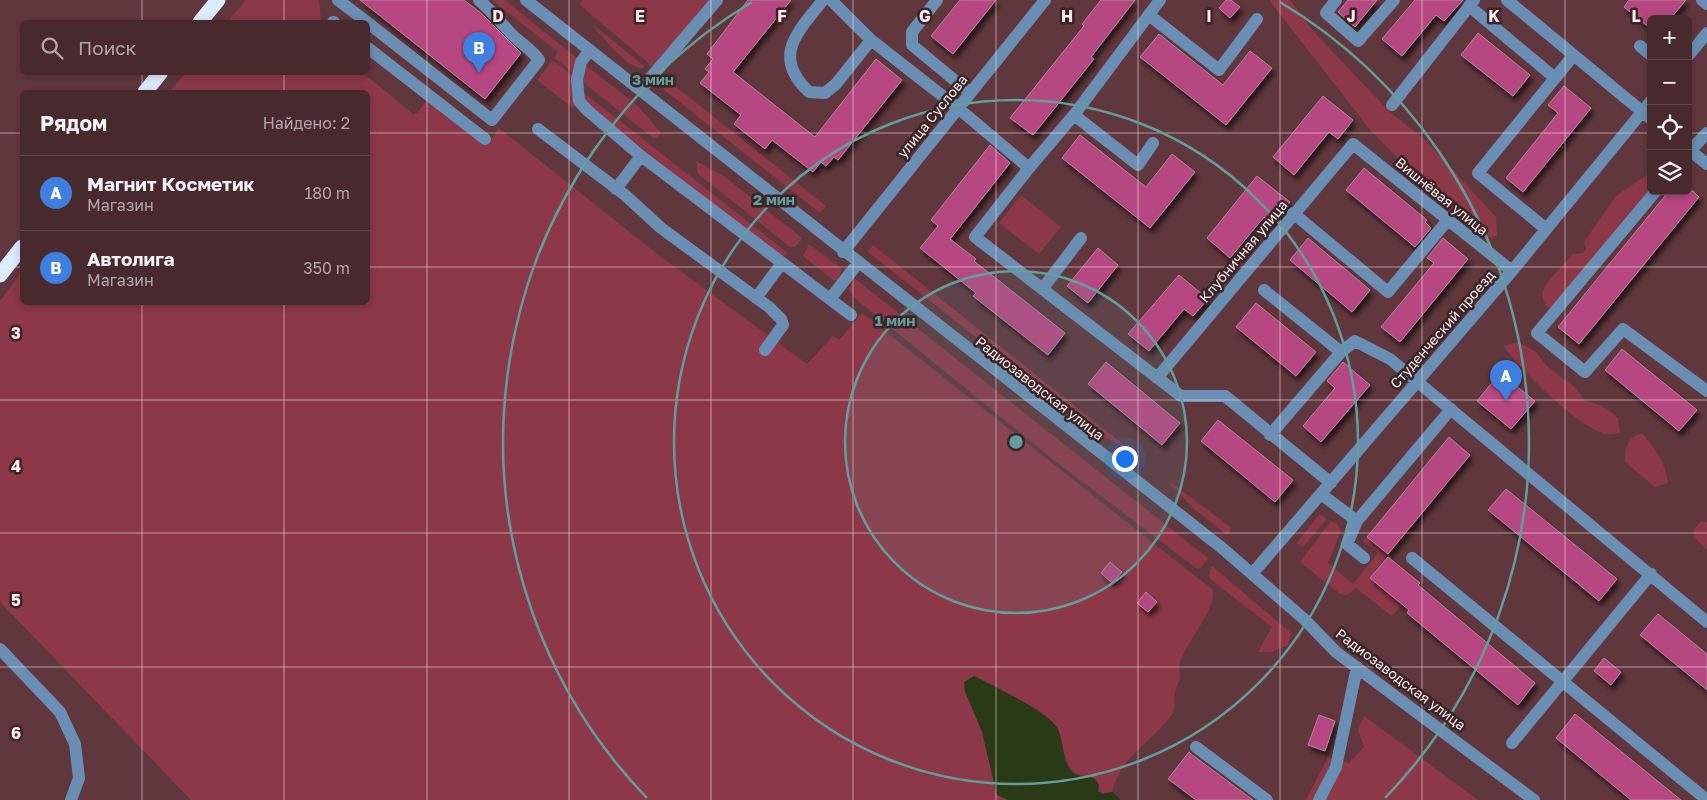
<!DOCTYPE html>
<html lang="ru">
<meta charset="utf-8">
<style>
body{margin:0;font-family:"Golos Text",sans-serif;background:#4f3136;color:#f1f3f6}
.controls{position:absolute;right:15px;top:15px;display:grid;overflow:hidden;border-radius:8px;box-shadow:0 2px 8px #0003}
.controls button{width:45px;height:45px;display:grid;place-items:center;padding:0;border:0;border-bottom:1px solid #60454a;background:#48292e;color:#f1f3f6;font:25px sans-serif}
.you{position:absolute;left:1124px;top:458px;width:18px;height:18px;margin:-12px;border:4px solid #fff;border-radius:50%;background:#1a73e8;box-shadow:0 0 0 8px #1a73e833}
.badge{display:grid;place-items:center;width:32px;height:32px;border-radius:50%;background:#ea580c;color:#fff;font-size:16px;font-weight:700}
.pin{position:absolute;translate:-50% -41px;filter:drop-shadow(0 1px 2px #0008)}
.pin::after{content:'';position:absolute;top:26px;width:18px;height:15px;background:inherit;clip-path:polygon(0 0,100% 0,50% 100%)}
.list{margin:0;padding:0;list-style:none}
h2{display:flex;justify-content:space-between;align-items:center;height:65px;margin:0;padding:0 20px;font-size:21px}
h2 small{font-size:16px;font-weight:400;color:#b1a6aa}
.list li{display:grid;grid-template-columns:32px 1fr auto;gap:15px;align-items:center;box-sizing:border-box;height:75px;padding:0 20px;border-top:1px solid #60454a}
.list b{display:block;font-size:19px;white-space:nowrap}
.list p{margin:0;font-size:16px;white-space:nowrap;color:#b1a6aa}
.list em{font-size:16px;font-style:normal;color:#b1a6aa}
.icon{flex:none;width:28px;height:28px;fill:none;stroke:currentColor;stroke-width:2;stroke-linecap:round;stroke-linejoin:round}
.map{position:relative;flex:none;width:1707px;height:800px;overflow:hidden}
.search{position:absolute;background:#48292e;box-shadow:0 2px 8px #0003;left:20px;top:20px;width:350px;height:55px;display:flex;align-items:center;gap:12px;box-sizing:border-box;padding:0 18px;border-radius:8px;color:#b1a6aa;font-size:19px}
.panel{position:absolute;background:#48292e;box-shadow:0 2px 8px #0003;left:20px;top:90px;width:350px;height:215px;border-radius:8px}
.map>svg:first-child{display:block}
.green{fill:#8c3848}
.water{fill:#283a16}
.building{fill:#b64781;stroke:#b18699;filter:url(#shadow)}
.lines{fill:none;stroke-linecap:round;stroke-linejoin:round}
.minor{stroke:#6b8eb4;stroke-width:12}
.highway{stroke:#dbecff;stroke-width:15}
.grid{fill:none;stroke:#fee9eb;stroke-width:1;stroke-opacity:0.55}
.ring{fill:none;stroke:#639e9a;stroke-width:2.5}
.labels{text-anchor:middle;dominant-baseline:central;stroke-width:5;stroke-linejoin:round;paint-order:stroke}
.street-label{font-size:14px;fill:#fee9eb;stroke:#382527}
.grid-label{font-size:16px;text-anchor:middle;font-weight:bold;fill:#fee9eb;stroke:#382527;stroke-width:5;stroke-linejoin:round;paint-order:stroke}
.centre{fill:#639e9a;stroke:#382527;stroke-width:2.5}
.ring-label{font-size:15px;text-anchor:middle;font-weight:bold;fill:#639e9a;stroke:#382527;stroke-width:5;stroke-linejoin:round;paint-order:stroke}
</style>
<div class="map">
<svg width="1707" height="800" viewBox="0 0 1707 800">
<defs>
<filter id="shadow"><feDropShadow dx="3" dy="5" stdDeviation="2.5" flood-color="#0009"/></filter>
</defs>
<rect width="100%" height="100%" fill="#60373d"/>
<!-- green -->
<path class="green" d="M246,0h73l2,22h-94z
M492,0h13l73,59 -5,14 -19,-15 4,-6z
M582,0h129l-58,67 -73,-62z
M1269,0h21l24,32 76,80 34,27 72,78 1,18 -10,4 -66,-58 -50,-50z
M590,22l54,44 -1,2c-14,3 -44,-35 -53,-46z
M554,61l19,15 2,27 -2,5 -36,-28 14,-18z
M585,65l52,40 24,28 -3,5h-5l-70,-56z
M186,73h177l50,41 4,-1 9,-12 57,44 6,-2 10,-15 157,125 151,111 26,-28 6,4 23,-27 351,277c3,19 -26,51 -33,72 -1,5 0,10 0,15 -1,5 -4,10 -5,15 -2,7 1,16 -3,22 -21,31 -50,39 -60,78l-9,2 -5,-3 -8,-15c-17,-1 -20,-5 -25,-21l-64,-66 -27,-13 -9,15 17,41 15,62 11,6h-817l-191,-198v-301l22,-30v31h346v-210h-199z
M661,75l165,131 -6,7 -157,-124 -3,-9z
M583,92l205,161 -6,5 -198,-155z
M696,161l28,15 78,62 -7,9h-5l-92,-73z
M1651,172v19l-92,115 -9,2 -5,-3 -3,-12 6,-12 25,-27 10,-1 3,-4 -2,-7 32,-46z
M1021,195l40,32 -22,27 -40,-31z
M809,244l33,25 -4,11h-5l-30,-24z
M873,245l256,204 -28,-13 -233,-184z
M854,278l354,280 -7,10 -4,1 -142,-108 -198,-161 -8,-10z
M1518,342l18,10 12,15 28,21 9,13c15,2 23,8 33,17l2,15c-5,0 -11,2 -15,1 -32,-11 -81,-61 -102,-88z
M1642,433c14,17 23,28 26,50l-13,4 -30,-25c0,-15 2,-24 17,-29z
M1165,478l65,49 1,4 -4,4 -35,-28z
M1319,515l5,1 2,4 -23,27 -6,-4z
M1702,521l5,1v28l-11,-11 -3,-9z
M1330,522l6,1 5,7 -13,33 25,21 25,-31 -15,-12 4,-4 21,17 -18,24 32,26 -10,12 -36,-28 -8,7 -8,-1 -40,-32z
M1212,566l79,67 -3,12 -16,7h-14l14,-25 -62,-48 -1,-4z
M1364,716l114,84h-172l22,-43 21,6 15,-16 -6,-17z"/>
<!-- water -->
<path class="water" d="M974,676c20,11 70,33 82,50 9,13 5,37 17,47 6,4 15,3 22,6l4,6 -1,6 5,3 9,-2 9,8h-113l-11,-5 -15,-63 -17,-41 -1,-9z"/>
<!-- building -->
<path class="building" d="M360,0h104l18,14 39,39 -36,46z
M748,0h43l-58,72 82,65 61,-78 26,21 -64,80 -4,-3 -8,9 -5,-4 -8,10 -41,-32 -7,9 -31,-25 7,-9 -41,-32 9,-11 -4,-3 8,-10 -6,-5z
M960,0h36l-43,54 -22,-18z
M1101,0h34l-44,57 3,2 -61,76 -23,-17 74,-92 -2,-2z
M1226,0h5l9,7 -10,11 -11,-10z
M1348,0h29l-22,27 -17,-15z
M1415,0h48l-19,21 -8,-6 -34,41 -20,-17z
M1629,0h57l-16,19h-19v10l-27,-22z
M1478,33l52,42 -17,21 -52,-41z
M1159,34l64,51 27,-34 22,17 -46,57 -86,-68z
M1564,86l27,22 -68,84 -17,-14 52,-65 -10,-8z
M1323,96l30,24 -15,19 -9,-7 -35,43 -21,-18z
M1080,135l66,52 26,-33 23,18 -45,56 -88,-70z
M990,145l20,18 -60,76 26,20 -2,2 91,72 -17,22 -75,-59 3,-3 -56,-45 18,-22 -7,-6z
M1364,168l63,52 -2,2 6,6 -16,19 -69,-57z
M1257,176l33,26 -18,22 -8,-7 -34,41 -23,-20z
M1669,191h24l6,6 -120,147 -21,-17z
M1308,238l62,52 -18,22 -62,-52z
M1443,238l25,21 -68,83 -19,-15 53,-64 -7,-5z
M1098,248l20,17 -30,38 -21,-17z
M1179,275l29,24 -15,17 -9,-7 -35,42 -21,-17z
M1256,303l60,49 -20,24 -60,-49z
M1622,349l75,61 -18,21 -74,-61z
M1106,362l74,61 -18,22 -74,-61z
M1343,362l27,23 -49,57 -18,-16 32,-38 -8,-7z
M1500,373l35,28 -24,28 -34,-28z
M1218,420l75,60 -18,22 -74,-61z
M1449,437l21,18 -82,99 -21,-17z
M1506,489l111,90 -18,22 -111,-91z
M1388,557l32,26 -2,2 117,98 -17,22 -111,-92 2,-3 -39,-32z
M1110,562l12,10 -10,11 -11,-10z
M1146,592l11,10 -9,10 -11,-9z
M1658,614l49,40v36l-67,-55z
M1604,658l17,14 -10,13 -17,-14z
M1575,714l106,86h-50l-75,-62z
M1319,715l16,6 -10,30 -17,-6z
M1189,752l2,2 62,46h-57l-28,-21z"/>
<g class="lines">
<!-- minor -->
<path class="minor" d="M338,0l29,22
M526,0l696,548 82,71 32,33 198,148
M823,0c-25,32 -52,56 -14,92l16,1 11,-9 35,-44
M831,0l40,40 87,68 71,60
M937,0l-25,32v13l58,48
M1160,0l-86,115 -45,53 -54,69 206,159h44l106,87
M1336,0l-10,13 32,28 36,-41
M1507,0l144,119
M1702,0l5,4
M1469,6l86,72
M1149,15l70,55 38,-51
M333,22h1
M368,23l124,97 47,-60c-9,-13 -23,-19 -32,-31 -10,-10 -17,-20 -28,-29
M1640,46l11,9
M368,48l117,91
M590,50l-9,12 -4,18 2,21 8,9 54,46 210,159
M1688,56l19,-23
M641,89l76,-89
M1392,105l82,-105
M1074,115l64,50 15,-22
M538,129l87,66 36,33 108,79 12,12 2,6 -18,25
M1688,149l19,15
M1688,153l19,-20
M616,189l25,-33
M1656,191l-119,142 48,39 38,-43 84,62
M1293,213l95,79 59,-71
M1546,229l-68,-56 95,-117
M843,252l202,-252
M1043,288l38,-50
M1264,290l77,62 14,-11 35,18 317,263
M756,298l26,-35
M830,299l28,-36
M1157,378l196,-234 159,127
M1270,435l71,-83
M1321,494l36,27 94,-112
M1357,521l-10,23 17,14
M1412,558l295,242
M1252,574l260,-303 139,-170
M0,649l60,63 15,32 4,34 -8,22
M1512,743l139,-169
M1196,747l71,53
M1319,800l17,-33 21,-100"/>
<!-- highway -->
<path class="highway" d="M200,22l18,-22
M145,92l16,-20
M0,275l22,-28"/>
</g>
<!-- grid -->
<path class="grid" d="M142,0v22M284,0v22M427,0v800M569,0v800M711,0v800M853,0v800M996,0v800M1138,0v800M1280,0v800M1422,0v800M1565,0v800M142,72v20M284,72v20M0,133h22M368,133h1283M1688,133h19M0,267h22M368,267h1339M142,302v498M284,302v498M0,400h1707M0,533h1707M0,667h1707"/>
<!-- distance rings -->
<circle cx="1016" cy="442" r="171" fill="#639e9a" fill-opacity=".12"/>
<g class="ring">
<circle cx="1016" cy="442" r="171"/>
<circle cx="1016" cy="442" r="342"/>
<path d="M647 798A513 513 0 0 1 752 2M1280 2A513 513 0 0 1 1385 798"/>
</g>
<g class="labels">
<!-- street labels -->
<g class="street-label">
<text transform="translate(932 116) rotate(-51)">улица Суслова</text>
<text transform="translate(1442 196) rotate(39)">Вишнёвая улица</text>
<text transform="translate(1243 251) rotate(-50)">Клубничная улица</text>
<text transform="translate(1442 329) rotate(-49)">Студенческий проезд</text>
<text transform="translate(1040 388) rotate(38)">Радиозаводская улица</text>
<text transform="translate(1401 679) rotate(37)">Радиозаводская улица</text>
</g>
</g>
<g class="grid-label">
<text x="498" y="22">D</text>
<text x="640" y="22">E</text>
<text x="782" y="22">F</text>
<text x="925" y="22">G</text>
<text x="1067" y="22">H</text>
<text x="1209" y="22">I</text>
<text x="1351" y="22">J</text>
<text x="1494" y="22">K</text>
<text x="1636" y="22">L</text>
<text x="16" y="339">3</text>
<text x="16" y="472">4</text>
<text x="16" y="606">5</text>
<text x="16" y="739">6</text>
</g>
<circle cx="1016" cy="442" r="8" class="centre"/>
<g class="ring-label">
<text x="653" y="85">3 мин</text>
<text x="774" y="205">2 мин</text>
<text x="895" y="326">1 мин</text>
</g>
</svg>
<div class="controls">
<button>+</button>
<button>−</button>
<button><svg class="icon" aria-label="locate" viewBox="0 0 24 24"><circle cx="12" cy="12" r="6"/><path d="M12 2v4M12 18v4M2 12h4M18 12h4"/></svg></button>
<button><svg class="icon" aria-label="layers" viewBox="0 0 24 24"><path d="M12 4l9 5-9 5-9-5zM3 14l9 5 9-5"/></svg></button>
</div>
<div class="you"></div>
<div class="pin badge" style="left:1506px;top:401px;background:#3f7fe0">A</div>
<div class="pin badge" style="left:479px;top:73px;background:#3f7fe0">B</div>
<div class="search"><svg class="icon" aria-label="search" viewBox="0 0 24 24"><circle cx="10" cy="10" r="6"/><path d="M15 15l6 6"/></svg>Поиск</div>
<section class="panel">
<h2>Рядом<small>Найдено: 2</small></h2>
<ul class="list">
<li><span class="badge" style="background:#3f7fe0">A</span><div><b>Магнит Косметик</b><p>Магазин</p></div><em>180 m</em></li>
<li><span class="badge" style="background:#3f7fe0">B</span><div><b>Автолига</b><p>Магазин</p></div><em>350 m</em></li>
</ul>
</section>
</div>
